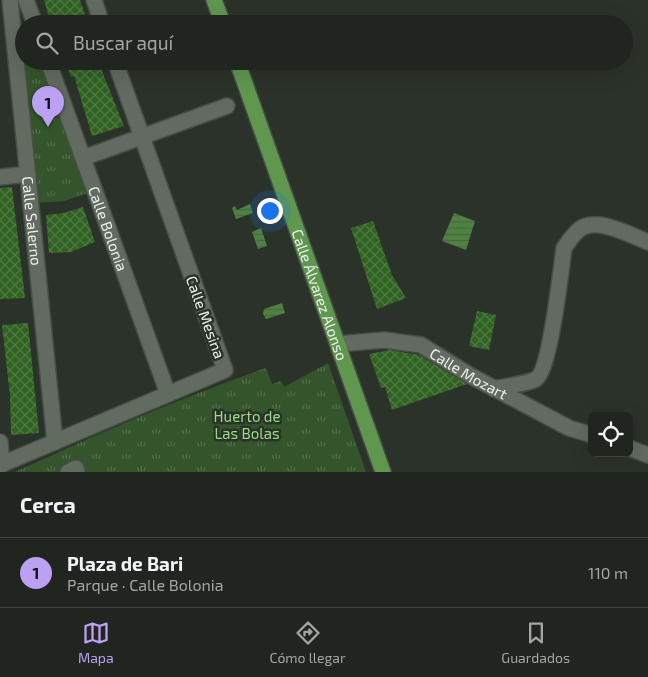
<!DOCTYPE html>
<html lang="es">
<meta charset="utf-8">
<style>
body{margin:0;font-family:"Exo 2",sans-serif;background:#2d322c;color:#f1f3f6}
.controls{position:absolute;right:15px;bottom:15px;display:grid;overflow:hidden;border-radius:8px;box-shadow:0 5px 20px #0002}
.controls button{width:45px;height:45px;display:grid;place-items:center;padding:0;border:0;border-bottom:1px solid #3d433d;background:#20261f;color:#f1f3f6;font:25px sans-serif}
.you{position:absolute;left:269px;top:210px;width:18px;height:18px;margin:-12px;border:4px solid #fff;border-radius:50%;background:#1a73e8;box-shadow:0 0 0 8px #1a73e833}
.badge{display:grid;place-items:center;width:32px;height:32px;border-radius:50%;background:#bca0f2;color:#111;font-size:16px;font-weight:700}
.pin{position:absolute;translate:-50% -41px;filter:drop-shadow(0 1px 2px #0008)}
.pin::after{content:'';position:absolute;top:26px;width:18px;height:15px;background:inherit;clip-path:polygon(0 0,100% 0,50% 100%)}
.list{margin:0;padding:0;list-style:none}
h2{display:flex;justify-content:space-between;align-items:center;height:65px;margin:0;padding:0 20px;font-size:21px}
h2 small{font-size:16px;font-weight:400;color:#a2a5a4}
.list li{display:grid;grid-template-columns:32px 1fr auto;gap:15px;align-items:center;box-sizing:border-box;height:70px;padding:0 20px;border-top:1px solid #3d433d}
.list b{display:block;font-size:19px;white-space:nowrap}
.list p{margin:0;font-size:16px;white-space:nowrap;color:#a2a5a4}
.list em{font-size:16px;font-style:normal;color:#a2a5a4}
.icon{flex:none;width:28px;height:28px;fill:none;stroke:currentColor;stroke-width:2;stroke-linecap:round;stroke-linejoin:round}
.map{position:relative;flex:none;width:648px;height:472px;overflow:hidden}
.search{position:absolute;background:#20261f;box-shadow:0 5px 20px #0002;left:15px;right:15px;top:15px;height:55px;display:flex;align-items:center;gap:12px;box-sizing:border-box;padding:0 18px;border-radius:28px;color:#a2a5a4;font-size:19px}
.sheet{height:135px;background:#20261f}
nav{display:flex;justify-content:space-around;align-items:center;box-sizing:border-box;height:70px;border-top:1px solid #3d433d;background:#20261f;font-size:14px;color:#a2a5a4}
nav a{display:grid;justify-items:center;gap:2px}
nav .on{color:#bca0f2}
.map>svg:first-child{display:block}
.park{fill:url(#park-tufts)}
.water{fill:url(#water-rules)}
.building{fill:url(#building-cross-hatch)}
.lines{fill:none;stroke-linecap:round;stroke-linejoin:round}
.minor-casing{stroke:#474e45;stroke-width:18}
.major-casing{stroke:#474e45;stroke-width:18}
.minor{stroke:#626b60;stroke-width:15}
.major{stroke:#5f974f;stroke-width:15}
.labels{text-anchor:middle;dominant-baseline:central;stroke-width:5;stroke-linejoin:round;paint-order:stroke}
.street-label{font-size:15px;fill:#ecf1eb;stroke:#2b3229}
.park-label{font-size:15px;fill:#96dd84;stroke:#2b3229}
</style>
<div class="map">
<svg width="648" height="472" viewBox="0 0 648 472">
<defs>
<pattern id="park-tufts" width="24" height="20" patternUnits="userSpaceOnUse" patternTransform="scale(1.25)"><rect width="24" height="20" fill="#34552c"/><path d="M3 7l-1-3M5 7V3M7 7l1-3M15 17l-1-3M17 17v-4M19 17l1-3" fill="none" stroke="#526e4b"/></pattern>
<pattern id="water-rules" width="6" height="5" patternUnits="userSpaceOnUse" patternTransform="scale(1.25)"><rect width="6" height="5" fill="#4f8141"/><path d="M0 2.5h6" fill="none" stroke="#4b6743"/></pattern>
<pattern id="building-cross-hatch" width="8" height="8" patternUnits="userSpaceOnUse" patternTransform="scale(1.25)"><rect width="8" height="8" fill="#306222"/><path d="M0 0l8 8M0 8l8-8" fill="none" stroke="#4e7942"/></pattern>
</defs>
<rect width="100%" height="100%" fill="#2b3229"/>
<!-- park -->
<path class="park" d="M24,56v5h20l44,132 -24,8 -27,2 -15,-141z
M328,363l38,109h-351c82,-38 165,-74 251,-104l6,16 9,-3 3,6z"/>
<!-- water -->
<path class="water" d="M172,61h20l1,3 -18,6z
M250,204l3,9 -17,6 -4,-11 3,-2 2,4z
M454,213l21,8 -9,29 -24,-9z
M261,228l6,18 -9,3 -6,-17z
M282,303l3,10 -19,6 -3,-5 1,-5z"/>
<!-- building -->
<path class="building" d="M44,0h36l5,14 -34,10z
M65,61h33l26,65 -32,10 -18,-60 -3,1z
M12,187l13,111 -25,1v-111z
M83,207l12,35 -24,10 -22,1 -3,-38 18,-2z
M373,221l19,54 14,23 -29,11 -26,-81z
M477,311l19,4 -7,35 -20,-4z
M28,323l11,110 -28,2 -1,-39 -8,-71z
M390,350l29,5 48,29 -75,26 -7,-23 -4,1 -12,-34z"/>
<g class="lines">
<defs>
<g id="minor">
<path id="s1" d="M10,0l45,442"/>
<path d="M26,0l9,24"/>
<path d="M94,0l8,24"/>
<path id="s2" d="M48,61l120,333"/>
<path d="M83,158l144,-52"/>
<path d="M0,177l28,-3"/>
<path id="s3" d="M338,344l46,-4 37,5 50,31 98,52 23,7"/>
<path d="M494,389c11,-3 34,-5 42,-10 14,-9 25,-109 28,-131 5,-7 11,-17 19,-21 19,-8 47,8 65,15"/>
<path d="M0,442l2,23"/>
<path d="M629,448l19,7"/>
<path d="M0,465l225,-95 -110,-309"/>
<path d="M68,472l8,-4 1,4"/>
</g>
<g id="major">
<path d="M214,0l9,24"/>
<path id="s4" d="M237,61l146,411"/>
</g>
</defs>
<!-- minor casing -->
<use href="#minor" class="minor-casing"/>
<!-- major casing -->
<use href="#major" class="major-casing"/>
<!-- minor -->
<use href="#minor" class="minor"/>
<!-- major -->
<use href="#major" class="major"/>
</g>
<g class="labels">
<!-- street labels -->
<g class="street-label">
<text stroke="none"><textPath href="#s1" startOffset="222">Calle Salerno</textPath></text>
<text stroke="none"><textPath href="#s2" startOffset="178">Calle Bolonia</textPath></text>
<text stroke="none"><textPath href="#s4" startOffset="248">Calle Álvarez Alonso</textPath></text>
<text transform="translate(206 317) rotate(70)">Calle Mesina</text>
<text stroke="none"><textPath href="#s3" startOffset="139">Calle Mozart</textPath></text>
</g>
<!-- park labels -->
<g class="park-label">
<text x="247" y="416">Huerto de<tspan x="247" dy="17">Las Bolas</tspan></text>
</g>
</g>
</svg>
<div class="controls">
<button><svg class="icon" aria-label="locate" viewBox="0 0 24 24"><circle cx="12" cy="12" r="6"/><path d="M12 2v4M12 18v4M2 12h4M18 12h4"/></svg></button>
</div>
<div class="you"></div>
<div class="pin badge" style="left:48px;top:127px">1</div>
<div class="search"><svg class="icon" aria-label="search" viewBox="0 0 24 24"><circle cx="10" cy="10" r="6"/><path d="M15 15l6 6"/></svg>Buscar aquí</div>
</div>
<section class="sheet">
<h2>Cerca<small></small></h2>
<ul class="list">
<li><span class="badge">1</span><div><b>Plaza de Bari</b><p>Parque · Calle Bolonia</p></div><em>110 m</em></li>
</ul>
</section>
<nav>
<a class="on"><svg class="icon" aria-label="map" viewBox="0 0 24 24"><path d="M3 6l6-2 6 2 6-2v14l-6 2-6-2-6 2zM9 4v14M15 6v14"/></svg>Mapa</a>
<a><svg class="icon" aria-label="directions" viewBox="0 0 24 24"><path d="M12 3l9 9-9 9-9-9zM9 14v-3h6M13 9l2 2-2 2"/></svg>Cómo llegar</a>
<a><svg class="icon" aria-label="saved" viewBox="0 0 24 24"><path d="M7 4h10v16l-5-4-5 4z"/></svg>Guardados</a>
</nav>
